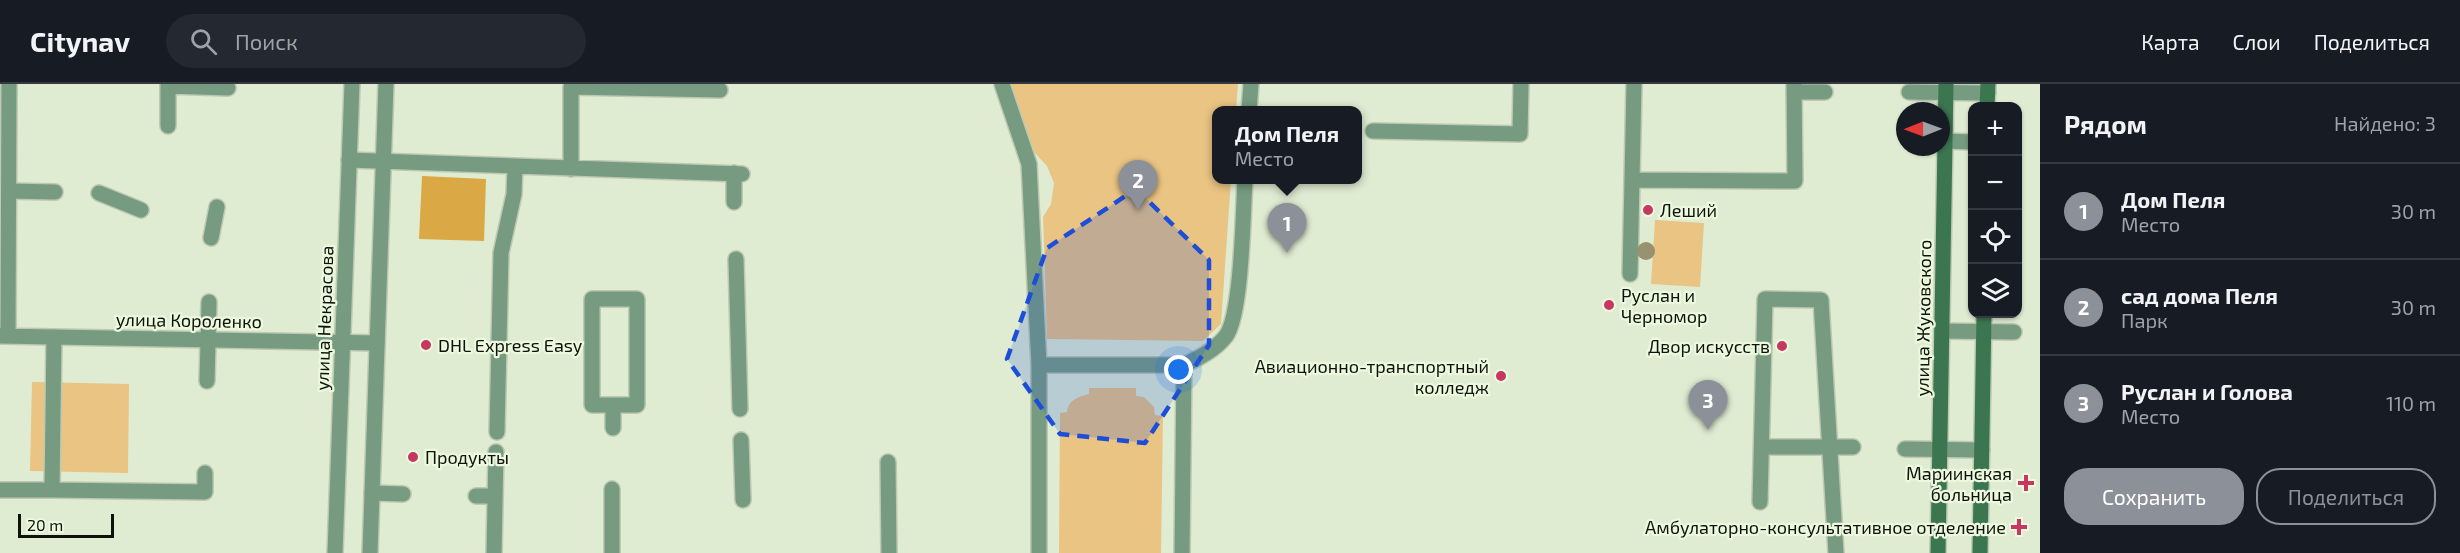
<!DOCTYPE html>
<html lang="ru">
<meta charset="utf-8">
<style>
body{margin:0;font-family:"Exo 2",sans-serif;background:#242831;color:#f1f3f6}
.controls{position:absolute;right:18px;top:18px;display:grid;overflow:hidden;border-radius:12px;box-shadow:0 2px 4px #0004}
.controls button{width:54px;height:54px;display:grid;place-items:center;padding:0;border:0;border-bottom:2px solid #363941;background:#171b24;color:#f1f3f6;font:30px sans-serif}
.compass{position:absolute;left:1896px;top:18px;width:54px;height:54px;border-radius:50%;background:#171b24;box-shadow:0 2px 4px #0004;rotate:269deg}
.scale{position:absolute;left:18px;bottom:15px;width:96px;box-sizing:border-box;padding-left:6px;border:3px solid #0e120a;border-top:0;font-size:16px;line-height:21px;white-space:nowrap;color:#0e120a;-webkit-text-stroke:4px #ecf9df;paint-order:stroke}
.you{position:absolute;left:1179px;top:286px;width:21px;height:21px;margin:-15px;border:4px solid #fff;border-radius:50%;background:#1a73e8;box-shadow:0 0 0 9px #1a73e833}
.badge{display:grid;place-items:center;width:39px;height:39px;border-radius:50%;background:#8c9099;color:#fff;font-size:20px;font-weight:700}
.pin{position:absolute;translate:-50% -50px;filter:drop-shadow(0 2px 3px #0008)}
.pin::after{content:'';position:absolute;top:32px;width:21px;height:18px;background:inherit;clip-path:polygon(0 0,100% 0,50% 100%)}
.popup{position:absolute;left:1212px;top:22px;width:150px;height:78px;box-sizing:border-box;display:grid;place-content:center;border-radius:12px;background:#171b24;filter:drop-shadow(0 2px 4px #0005);font-size:20px;white-space:nowrap;color:#9ea1a6}
.popup b{font-size:22px;color:#f1f3f6}
.popup::after{content:'';position:absolute;left:50%;top:100%;margin-left:-12px;border:12px solid transparent;border-top-color:#171b24}
.list{margin:0;padding:0;list-style:none}
h2{display:flex;justify-content:space-between;align-items:center;height:78px;margin:0;padding:0 24px;font-size:26px}
h2 small{font-size:20px;font-weight:400;color:#9ea1a6}
.list li{display:grid;grid-template-columns:39px 1fr auto;gap:18px;align-items:center;box-sizing:border-box;height:96px;padding:0 24px;border-top:2px solid #363941}
.list b{display:block;font-size:22px;white-space:nowrap}
.list p{margin:0;font-size:20px;white-space:nowrap;color:#9ea1a6}
.list em{font-size:20px;font-style:normal;color:#9ea1a6}
.actions{display:flex;gap:12px;padding:18px 24px}
.actions a{flex:1;padding:14px 0;border:2px solid #8c9099;border-radius:24px;text-align:center;font-size:21px;color:#8c9099}
.actions .main{background:#8c9099;color:#fff}
.icon{flex:none;width:33px;height:33px;fill:none;stroke:currentColor;stroke-width:2;stroke-linecap:round;stroke-linejoin:round}
.map{position:relative;flex:none;width:2040px;height:469px;overflow:hidden}
header{display:flex;align-items:center;gap:36px;box-sizing:border-box;height:84px;padding:0 30px;background:#171b24;border-bottom:2px solid #363941}
header strong{font-size:28px}
nav{display:flex;gap:33px;margin-inline-start:auto;font-size:21px}
.search{width:420px;height:54px;background:#242831;display:flex;align-items:center;gap:15px;box-sizing:border-box;padding:0 21px;border-radius:33px;color:#9ea1a6;font-size:22px}
main{display:flex}
aside{flex:1;background:#171b24}
.map>svg:first-child{display:block}
.green{fill:#eac483}
.forest{fill:#dba846}
.lines{fill:none;stroke-linecap:round;stroke-linejoin:round}
.service-casing{stroke:#bec9b2;stroke-width:18}
.minor-casing{stroke:#bec9b2;stroke-width:18}
.tertiary-casing{stroke:#bec9b2;stroke-width:18}
.secondary-casing{stroke:#bec9b2;stroke-width:18}
.service{stroke:#769b80;stroke-width:15}
.minor{stroke:#769b80;stroke-width:15}
.tertiary{stroke:#769b80;stroke-width:15}
.secondary{stroke:#3b7650;stroke-width:15}
.tree{fill:#989270}
.marked{fill:#1d4ed8;fill-opacity:0.2;stroke:#1d4ed8;stroke-width:4.5;stroke-dasharray:12 8;stroke-linejoin:round}
.poi-dot{fill:#c63761;stroke:#ecf9df;stroke-width:2}
.labels{text-anchor:middle;dominant-baseline:central;stroke-width:4.5;stroke-linejoin:round;paint-order:stroke}
.poi-label{font-size:18px;fill:#0e120a;stroke:#ecf9df;text-anchor:start}
.street-label{font-size:18px;fill:#0e120a;stroke:#ecf9df}
</style>
<header>
<strong>Citynav</strong>
<div class="search"><svg class="icon" aria-label="search" viewBox="0 0 24 24"><circle cx="10" cy="10" r="6"/><path d="M15 15l6 6"/></svg>Поиск</div>
<nav><a>Карта</a><a>Слои</a><a>Поделиться</a></nav>
</header>
<main>
<div class="map">
<svg width="2040" height="469" viewBox="0 0 2040 469">
<rect width="100%" height="100%" fill="#dfecd2"/>
<!-- green -->
<path class="green" d="M1011,0h227l-2,26 -20,1v69h15l-10,144 -18,17 -156,-2 -4,-122 8,-13 3,-21 -7,-17 -13,-14z
M1655,136l49,3 -4,64 -49,-3z
M32,298l97,2 -1,89 -98,-2z
M1089,304h47v8l8,1 10,10 1,8 8,1 -2,137h-102l1,-140 7,-1c1,-12 11,-15 22,-18z"/>
<!-- forest -->
<path class="forest" d="M422,92l64,3 -2,62 -65,-2z"/>
<g class="lines">
<defs>
<path id="service" d="M1002,0l27,80 10,201
M1634,0l-2,96 163,1 -1,-97
M168,2l60,2
M1794,8h31
M1909,8l79,1
M1249,27l2,-27
M168,42v-42
M1373,47l147,3 1,-50
M1945,57l27,1
M349,76l393,14
M571,85v-82l149,3
M734,89v29
M9,107l46,1
M99,109l42,17
M211,154l6,-31
M736,175l4,150
M1630,190l2,-94
M592,215h45v106h-45z
M1942,247l72,1
M54,253l-2,153 153,2v-19
M1184,281c15,-7 31,-15 42,-29 16,-22 17,-124 19,-156
M207,297l2,-79
M613,344v-23
M497,348l4,-179 13,-59 1,-27
M741,356l2,60
M1762,363h91
M1905,365l77,1
M888,378l1,91
M0,406h52
M372,409l31,1
M476,412h19
M1760,418l5,-203 56,1 15,253
M494,469l2,-101
M612,469v-64
M1039,469v-188h145l-2,188"/>
<path id="minor" d="M0,252l377,7
M8,252l1,-252"/>
<path id="tertiary" d="M335,469l17,-469
M370,469l16,-469"/>
<path id="secondary" d="M1987,22l1,-22
M1938,469l8,-469
M1980,469l4,-239"/>
</defs>
<!-- service casing -->
<use href="#service" class="service-casing"/>
<!-- minor casing -->
<use href="#minor" class="minor-casing"/>
<!-- tertiary casing -->
<use href="#tertiary" class="tertiary-casing"/>
<!-- secondary casing -->
<use href="#secondary" class="secondary-casing"/>
<!-- service -->
<use href="#service" class="service"/>
<!-- minor -->
<use href="#minor" class="minor"/>
<!-- tertiary -->
<use href="#tertiary" class="tertiary"/>
<!-- secondary -->
<use href="#secondary" class="secondary"/>
</g>
<!-- trees -->
<circle class="tree" cx="1646" cy="167" r="9"/>
<!-- marked area -->
<path class="marked" d="M1136,105l73,71v85l-64,98 -85,-9 -53,-75 40,-111z"/>
<!-- markers -->
<g class="poi-dot">
<circle cx="1648" cy="126" r="6"/>
<circle cx="1609" cy="221" r="6"/>
<circle cx="426" cy="261" r="6"/>
<circle cx="1782" cy="262" r="6"/>
<circle cx="1501" cy="292" r="6"/>
<circle cx="413" cy="373" r="6"/>
<path d="M2023 390h6v6h6v6h-6v6h-6v-6h-6v-6h6z"/>
<path d="M2016 434h6v6h6v6h-6v6h-6v-6h-6v-6h6z"/>
</g>
<g class="labels">
<!-- poi labels -->
<g class="poi-label">
<text x="1660" y="126">Леший</text>
<text x="1621" y="211">Руслан и<tspan x="1621" dy="21">Черномор</tspan></text>
<text x="438" y="261">DHL Express Easy</text>
<text x="1770" y="262" text-anchor="end">Двор искусств</text>
<text x="1489" y="282" text-anchor="end">Авиационно-транспортный<tspan x="1489" dy="21">колледж</tspan></text>
<text x="425" y="373">Продукты</text>
<text x="2012" y="389" text-anchor="end">Мариинская<tspan x="2012" dy="21">больница</tspan></text>
<text x="2006" y="443" text-anchor="end">Амбулаторно-консультативное отделение</text>
</g>
<!-- street labels -->
<g class="street-label">
<text transform="translate(324 234) rotate(-88)">улица Некрасова</text>
<text transform="translate(1923 234) rotate(-89)">улица Жуковского</text>
<text transform="translate(189 236) rotate(1)">улица Короленко</text>
</g>
</g>
</svg>
<div class="controls">
<button>+</button>
<button>−</button>
<button><svg class="icon" aria-label="locate" viewBox="0 0 24 24"><circle cx="12" cy="12" r="6"/><path d="M12 2v4M12 18v4M2 12h4M18 12h4"/></svg></button>
<button><svg class="icon" aria-label="layers" viewBox="0 0 24 24"><path d="M12 4l9 5-9 5-9-5zM3 14l9 5 9-5"/></svg></button>
</div>
<svg class="compass" viewBox="-18 -18 36 36"><path d="M0-13l5 13h-10z" fill="#e53935"/><path d="M0 13l5-13h-10z" fill="#9ea1a6"/></svg>
<div class="scale">20 m</div>
<div class="you"></div>
<div class="pin badge" style="left:1287px;top:169px">1</div>
<div class="popup"><b>Дом Пеля</b>Место</div>
<div class="pin badge" style="left:1138px;top:126px">2</div>
<div class="pin badge" style="left:1708px;top:346px">3</div>
</div>
<aside>
<h2>Рядом<small>Найдено: 3</small></h2>
<ul class="list">
<li><span class="badge">1</span><div><b>Дом Пеля</b><p>Место</p></div><em>30 m</em></li>
<li><span class="badge">2</span><div><b>сад дома Пеля</b><p>Парк</p></div><em>30 m</em></li>
<li><span class="badge">3</span><div><b>Руслан и Голова</b><p>Место</p></div><em>110 m</em></li>
</ul>
<div class="actions"><a class="main">Сохранить</a><a>Поделиться</a></div>
</aside>
</main>
